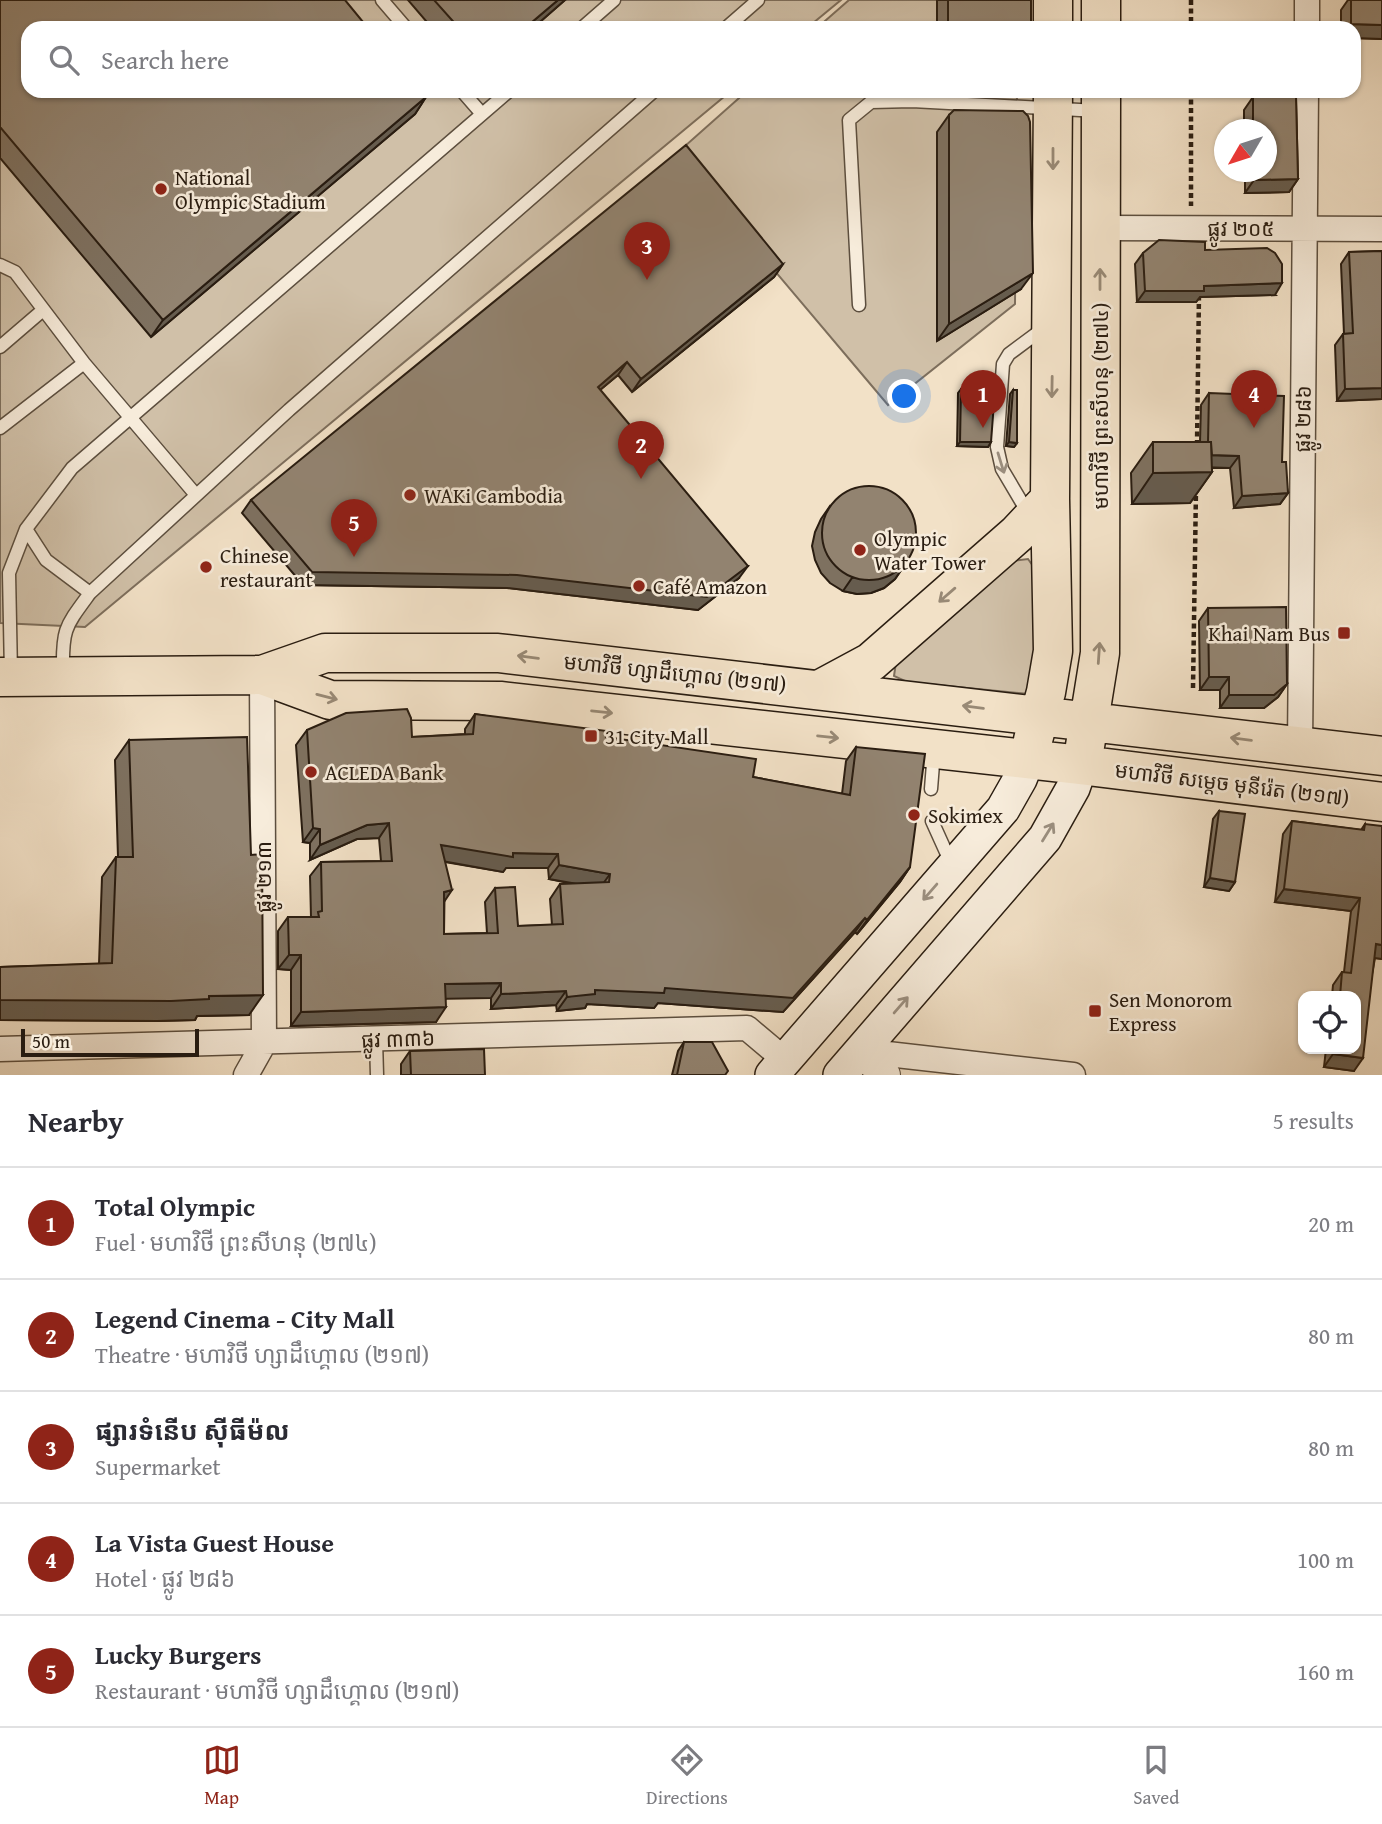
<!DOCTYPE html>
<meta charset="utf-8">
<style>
body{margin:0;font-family:"Gentium Book Plus","Noto Sans Khmer",serif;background:#f2f2f3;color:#2b2b33}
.controls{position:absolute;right:21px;bottom:21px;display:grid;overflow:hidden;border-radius:14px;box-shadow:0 2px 5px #0004}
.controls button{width:63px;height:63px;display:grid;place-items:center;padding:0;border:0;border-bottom:2px solid #e1e1e2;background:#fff;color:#2b2b33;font:35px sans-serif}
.compass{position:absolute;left:1214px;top:119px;width:63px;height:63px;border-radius:50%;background:#fff;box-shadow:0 2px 5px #0004;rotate:231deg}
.scale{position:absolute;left:21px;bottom:18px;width:178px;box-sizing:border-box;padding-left:7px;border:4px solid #2a1d11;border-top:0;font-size:19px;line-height:24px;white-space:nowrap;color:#2a1d11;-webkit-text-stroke:5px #f7ecdb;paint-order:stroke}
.you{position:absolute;left:905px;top:397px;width:24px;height:24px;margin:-18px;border:5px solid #fff;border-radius:50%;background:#1a73e8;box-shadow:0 0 0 10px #1a73e833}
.badge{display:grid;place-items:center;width:46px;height:46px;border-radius:50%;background:#8f2418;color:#fff;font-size:23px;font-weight:700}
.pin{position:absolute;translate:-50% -58px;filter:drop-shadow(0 2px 4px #0008)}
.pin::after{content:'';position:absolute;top:37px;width:24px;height:21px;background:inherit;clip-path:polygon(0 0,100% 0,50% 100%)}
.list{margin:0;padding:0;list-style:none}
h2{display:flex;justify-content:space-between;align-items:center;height:91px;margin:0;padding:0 28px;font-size:30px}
h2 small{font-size:23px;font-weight:400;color:#7c7c81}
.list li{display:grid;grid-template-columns:46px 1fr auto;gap:21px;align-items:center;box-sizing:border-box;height:112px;padding:0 28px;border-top:2px solid #e1e1e2}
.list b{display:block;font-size:26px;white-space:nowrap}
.list p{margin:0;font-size:23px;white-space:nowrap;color:#7c7c81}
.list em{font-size:23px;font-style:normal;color:#7c7c81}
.icon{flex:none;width:38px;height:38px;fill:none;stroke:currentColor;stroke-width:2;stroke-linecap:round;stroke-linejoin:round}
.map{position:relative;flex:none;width:1382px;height:1075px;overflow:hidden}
.search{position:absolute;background:#fff;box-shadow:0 2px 5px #0004;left:21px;right:21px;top:21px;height:77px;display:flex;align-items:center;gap:18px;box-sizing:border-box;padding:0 24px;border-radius:21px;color:#7c7c81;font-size:26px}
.sheet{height:651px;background:#fff}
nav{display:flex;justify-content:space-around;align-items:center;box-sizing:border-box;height:98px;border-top:2px solid #e1e1e2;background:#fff;font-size:19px;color:#7c7c81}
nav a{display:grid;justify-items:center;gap:4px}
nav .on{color:#8f2418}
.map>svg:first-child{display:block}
.green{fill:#d0c0a8;stroke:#7d6e5c;stroke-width:2}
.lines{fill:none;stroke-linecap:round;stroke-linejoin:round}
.service-casing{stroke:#5c4e3e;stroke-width:15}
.minor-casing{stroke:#5c4e3e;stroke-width:27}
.tertiary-casing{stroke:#5c4e3e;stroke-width:32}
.secondary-casing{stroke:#2a1d11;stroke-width:36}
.primary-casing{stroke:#2a1d11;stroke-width:41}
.path{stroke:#2a1d11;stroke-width:4.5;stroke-dasharray:5 3.5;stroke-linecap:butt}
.service{stroke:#f7ecdb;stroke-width:12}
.minor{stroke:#f7ecdb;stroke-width:24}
.tertiary{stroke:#f7ecdb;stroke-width:30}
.secondary{stroke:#f7ecdb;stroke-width:33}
.primary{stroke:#f2e1c7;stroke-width:38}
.wall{fill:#7e7160;stroke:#2a1d11;stroke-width:2;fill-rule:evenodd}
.shaded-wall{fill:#665c4e;stroke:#2a1d11;stroke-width:2}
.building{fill:#928370;stroke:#2a1d11;stroke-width:2;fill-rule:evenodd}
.oneway{stroke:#988975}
.oneway2{stroke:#9b8f80}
.poi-dot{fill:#8f2418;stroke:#f7ecdb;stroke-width:2.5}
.labels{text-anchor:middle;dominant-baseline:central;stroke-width:5;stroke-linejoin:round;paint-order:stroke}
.poi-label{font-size:21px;fill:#2a1d11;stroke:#f7ecdb;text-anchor:start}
.street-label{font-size:21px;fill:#2a1d11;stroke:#f7ecdb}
</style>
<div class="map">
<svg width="1382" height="1075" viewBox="0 0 1382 1075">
<rect width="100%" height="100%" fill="#f2e1c7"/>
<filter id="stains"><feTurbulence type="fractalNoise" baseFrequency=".00286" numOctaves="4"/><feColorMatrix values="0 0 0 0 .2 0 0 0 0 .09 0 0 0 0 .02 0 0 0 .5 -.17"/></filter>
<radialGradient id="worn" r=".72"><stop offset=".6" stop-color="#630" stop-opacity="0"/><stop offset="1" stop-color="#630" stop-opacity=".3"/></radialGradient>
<!-- green -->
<path class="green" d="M0,0h841l-34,28h-779v63h703l-646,536 -85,-4z
M849,0h168v28h-200z
M747,91h270l-2,213 -127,101 -212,-251z
M1028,559l10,14 -1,67 -8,54 -122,-12 -13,-6 2,-14 116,-101z"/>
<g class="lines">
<defs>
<path id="service" d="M382,0l24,28
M582,28l32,-28
M726,28l32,-28
M462,91l20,23
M0,265l15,7 69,91 112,132
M859,305l-10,-185 22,-18 41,-1 186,10
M0,347l43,-37
M0,428l84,-65
M1028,513l-26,-44 -5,-22 6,-83 6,-10 35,-26
M26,529l20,31 44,33
M63,672c-1,-43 2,-45 27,-79l199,-183 365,-319
M11,674l-2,-101 17,-44 46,-61 437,-377
M931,789l3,-38
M932,821l14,31 10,11
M376,1040l1,35"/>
<path id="minor" d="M1307,28v-28
M1101,228l281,1
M1300,747l6,-656
M0,1049l747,-21 38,32
M861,1051l212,24
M246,1075l18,-32 -2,-368"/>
<path id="tertiary" d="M861,1051l24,24"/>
<path id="secondary" d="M772,1075l231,-266 17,-30 8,-20
M840,1075l205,-237 28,-50 8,-23"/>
<path id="primary" d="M1053,0v28
M1101,28v-28
M262,675l68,25 170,1 581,64 301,37
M0,677l262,-2 63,-22h173l884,103
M819,690l52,-28 146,-128 33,-35
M1033,740l13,-48 7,-41 -3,-152 3,-408
M1085,746l15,-93 1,-562"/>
</defs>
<!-- service casing -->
<use href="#service" class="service-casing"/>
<!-- minor casing -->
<use href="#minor" class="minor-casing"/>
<!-- tertiary casing -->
<use href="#tertiary" class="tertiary-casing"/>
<!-- secondary casing -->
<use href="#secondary" class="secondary-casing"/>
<!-- primary casing -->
<use href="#primary" class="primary-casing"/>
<!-- path -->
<path class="path" d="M1191,0v28
M1191,91v115
M1197,445l2,-152
M1193,688l3,-199"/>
<!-- service -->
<use href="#service" class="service"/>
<!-- minor -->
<use href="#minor" class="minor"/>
<!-- tertiary -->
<use href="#tertiary" class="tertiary"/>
<!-- secondary -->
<use href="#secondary" class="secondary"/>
<!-- primary -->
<use href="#primary" class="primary"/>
</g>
<!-- wall -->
<path class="wall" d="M0,0l426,97 -11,17 -264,223 -151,-179z
M408,0h157l-32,28h-101z
M937,0h94v28h-94z
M1348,0h34v39l-28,-1v-10h-13v-18z
M1253,97h43l2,82 -9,13 -44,1v-21h21v-42h-22v-20z
M949,115l72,174 -84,52v-209z
M1205,250l70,45 -75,2 -4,5h-59l-2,-38 8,-11z
M1382,251v148l-45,2 -2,-56 8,-11h1l-3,-70 8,-12z
M783,264l-9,13 -142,115 -14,-17 -18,15 139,188 -41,32 -191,-22 -204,-3 -61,-72 9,-13z
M961,389l30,53 -3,5 -31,-1 1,-53z
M1013,390l4,53 -3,4 -8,-1 4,-52z
M1209,393l73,69 6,31 -8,11 -46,4 -4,-40h-18v4l-22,31 -58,1 -1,-31 22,-31h47l1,-37z
M830,506l74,60 -9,13 -11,9 -13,5 -14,1 -14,-3 -13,-8 -9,-10 -6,-13 -3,-14 3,-14 6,-13z
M1208,608l79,76 -9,13 -14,11h-44v-18h-20l-1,-69z
M475,714l131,23 147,40 89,17 4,-33 10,-14 54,120 -10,15 -43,52 -2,-2 -72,80 -125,-9 -4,5 -67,-4 -2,4 -28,3 -1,-6 -65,4v-11h-45l-10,24 -145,4v-56l-13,-1v-38l10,-14h23l-1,-41 11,-14 60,-1 -2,-23 -22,1 -47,21v-17l-7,-1 -7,-97 11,-15 105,7 53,-3v-5zM445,862l58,10 3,-4h42l1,11 24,5h-13l-10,15 2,26 -34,1 -23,-38 -10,14 2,31 -43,1z
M129,740l120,275 -52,1 -2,4 -38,1 -157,-1v-53l99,-3 3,-87 14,-20h2l-3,-97z
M1219,811l16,71 -6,9 -25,-4 9,-68z
M1292,821l69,9 4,-6 17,135 -7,-1 -21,113 -30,-4 2,-18h30v-53h-24l1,-11 9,-13h2l7,-61 -76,-9 8,-68z
M684,1042l41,33h-53l6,-24z
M410,1051l75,24h-84v-11z"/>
<!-- shaded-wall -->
<path class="shaded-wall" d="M558,0h7l-32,28h-8z
M1351,24l31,1v14l-28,-1v-10h-6z
M426,97l-11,17 -264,223 12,-17z
M1298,179l-9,13 -44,1 9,-13z
M783,264l-9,13 -142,115 9,-13z
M1033,273l-12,16 -84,52 12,-17z
M1282,283l-7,12 -75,2 -4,5h-59l8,-11 59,-5z
M627,362l-9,13 -30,25 10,-13z
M1382,388v11l-45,2 8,-12z
M960,442h31l-3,5 -31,-1z
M1009,442l8,1 -3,4 -8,-1z
M1208,455l31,1 -9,12 -31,-1z
M1212,472l-22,31 -58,1 21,-31z
M1288,493l-8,11 -46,4 8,-12z
M748,566l-9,12 -41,32 -191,-22 -204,-3 9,-13z
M904,566l-9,13 -11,9 -13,5 -14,1 -14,-3 9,-13z
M1209,677h20l-9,13h-20z
M1287,684l-9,13 -14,11h-44l9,-13z
M389,823l-10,15 -22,1 -47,21 10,-15 47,-20z
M313,828l7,1 -10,14 -7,-1z
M441,845l72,8 45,1 -10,14h-42l-3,4 -72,-13z
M559,865l51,9 -10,14 -51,-9z
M910,867l-10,15 -43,52 10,-14z
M1210,878l25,4 -6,9 -25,-4z
M1284,889l76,9 -9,13 -76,-9z
M452,890l-10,15 2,-13z
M865,918l-10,14 -72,80 -125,-9 -4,5 -67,-4 -2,4 -28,3 10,-14 28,-7 70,-2z
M1376,944l6,1v14l-15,-2z
M289,955h12l-10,15 -13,-1z
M501,983l-10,15 -56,1 10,-15z
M566,991l-10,14 -65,4 10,-15z
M263,995l-14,20 -52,1 -2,4 -38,1 -157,-1v-20z
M446,1007l-10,15 -145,4 10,-14z
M1333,1054l30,4 -9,13 -30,-4z"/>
<!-- building -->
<path class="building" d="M0,0h345l23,28h-340v63h394l4,6 -263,223 -163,-193z
M434,0h124l-33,28h-66z
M948,0h83v28h-83z
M1351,0h31v25l-31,-1z
M1253,97h43l2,82 -44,1v-8h12v-42h-13z
M954,110l69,1 5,5 2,6 3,151 -84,51v-209z
M686,145l97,119 -142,115 -14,-17 -29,25 150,179 -41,31 -190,-22 -205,-3 -61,-72z
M1159,240l46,2v8l62,-2 8,5 7,11v19l-78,3v5h-59l-2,-38z
M1382,251v137l-37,1 -2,-55 10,-1 -4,-81z
M961,389h34l-4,53h-31z
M1013,390h4v53l-8,-1z
M1209,393l75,3 -2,66h4l2,31 -46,3 -3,-40 -27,-1 -1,-13h-3z
M1153,442h58l1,30 -59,1z
M822 533a47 47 0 1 1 94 0a47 47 0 1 1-94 0Z
M1286,607l1,77 -13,11h-45v-18h-20l-1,-69z
M407,709l4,9 1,19 61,-3 2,-20 132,17 -1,6 150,22 -3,18 97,18 6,-48 69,7 -15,113 -43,53 -2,-2 -72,80 -128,-10 -1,5 -69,-3v4l-28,3 -1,-6 -65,3v-11l-56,1 1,23 -145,5v-57h-12l-1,-38h31l-1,-5 4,-1 -1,-49 71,-1 -3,-38 -22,2 -47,20v-16l-7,-1 -6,-98 39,-17zM441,845l72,12v-4l45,1 1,11 51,9 -1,8 -49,2 3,40 -45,2 -3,-39 -20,1 3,45 -54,1v-42l8,-2z
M247,737l4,118 11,-1 1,141 -54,1v3l-38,2 -171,-1v-33l112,-4 4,-106h17l-4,-117z
M1219,811l26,3 -10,68 -25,-4z
M1292,821l72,9 1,-6 17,2v119l-6,-1 -13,114 -30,-4 1,-5h22v-53h-16l2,-24 9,1 9,-75 -76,-9z
M684,1042h28l16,29 -3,4h-48z
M484,1049l1,26h-74l-1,-24z"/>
<!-- one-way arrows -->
<defs><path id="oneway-shaft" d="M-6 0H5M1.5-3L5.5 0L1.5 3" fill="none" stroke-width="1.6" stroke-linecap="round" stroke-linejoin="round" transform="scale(1.75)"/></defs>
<g class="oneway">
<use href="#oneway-shaft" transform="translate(1053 159) rotate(90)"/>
<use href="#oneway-shaft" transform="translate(1100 279) rotate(-90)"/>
<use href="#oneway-shaft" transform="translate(1052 387) rotate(91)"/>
<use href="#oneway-shaft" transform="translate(947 595) rotate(139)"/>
<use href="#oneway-shaft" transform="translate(1099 653) rotate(-86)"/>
<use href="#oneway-shaft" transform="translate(528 657) rotate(-173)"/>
<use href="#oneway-shaft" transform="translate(327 697) rotate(14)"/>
<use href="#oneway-shaft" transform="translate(973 707) rotate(-173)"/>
<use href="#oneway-shaft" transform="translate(602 712) rotate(6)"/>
<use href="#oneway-shaft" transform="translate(828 737) rotate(6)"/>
<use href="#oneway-shaft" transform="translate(1241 739) rotate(-173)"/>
</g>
<g class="oneway2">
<use href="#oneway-shaft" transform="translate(1001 463) rotate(73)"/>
<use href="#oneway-shaft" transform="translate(1048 832) rotate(-58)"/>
<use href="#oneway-shaft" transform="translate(930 892) rotate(131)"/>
<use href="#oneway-shaft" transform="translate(901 1005) rotate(-49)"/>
</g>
<!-- markers -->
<g class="poi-dot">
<circle cx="161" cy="189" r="7"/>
<circle cx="410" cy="495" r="7"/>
<circle cx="860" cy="550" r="7"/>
<circle cx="206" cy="567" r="7"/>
<circle cx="639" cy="586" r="7"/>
<rect x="1337" y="626" width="14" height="14" rx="3.5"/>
<rect x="584" y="729" width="14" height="14" rx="3.5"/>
<circle cx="311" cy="772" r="7"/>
<circle cx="914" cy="815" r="7"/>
<rect x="1088" y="1004" width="14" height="14" rx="3.5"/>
</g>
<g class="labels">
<!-- poi labels -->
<g class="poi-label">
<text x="175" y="177">National<tspan x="175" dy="24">Olympic Stadium</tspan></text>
<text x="424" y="495">WAKi Cambodia</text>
<text x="874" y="538">Olympic<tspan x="874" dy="24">Water Tower</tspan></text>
<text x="220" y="555">Chinese<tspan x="220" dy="24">restaurant</tspan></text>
<text x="653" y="586">Café Amazon</text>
<text x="1330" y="633" text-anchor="end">Khai Nam Bus</text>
<text x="605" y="736">31 City Mall</text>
<text x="325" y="772">ACLEDA Bank</text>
<text x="928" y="815">Sokimex</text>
<text x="1109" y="999">Sen Monorom<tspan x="1109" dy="24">Express</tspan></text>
</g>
<!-- street labels -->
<g class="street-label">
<text x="1241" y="228">ផ្លូវ ២០៥</text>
<text transform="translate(1100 406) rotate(-90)">មហាវិថី ព្រះសីហនុ (២៧៤)</text>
<text transform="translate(1303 419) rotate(-89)">ផ្លូវ ២៨៦</text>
<text transform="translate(675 673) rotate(6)">មហាវិថី ហ្សាដឹហ្គោល (២១៧)</text>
<text transform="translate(1232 784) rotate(7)">មហាវិថី សម្តេច មុនីរ៉េត (២១៧)</text>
<text transform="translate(263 877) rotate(-90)">ផ្លូវ ២១៣</text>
<text transform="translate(398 1039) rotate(-2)">ផ្លូវ ៣៣៦</text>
</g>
</g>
<rect width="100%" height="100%" filter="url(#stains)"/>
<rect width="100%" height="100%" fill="url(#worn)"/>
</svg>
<div class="controls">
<button><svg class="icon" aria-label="locate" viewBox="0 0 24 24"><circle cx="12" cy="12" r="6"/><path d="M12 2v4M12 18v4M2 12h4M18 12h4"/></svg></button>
</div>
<svg class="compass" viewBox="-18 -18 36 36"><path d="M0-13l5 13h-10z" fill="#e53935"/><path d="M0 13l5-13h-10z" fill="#7c7c81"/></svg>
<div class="scale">50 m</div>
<div class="you"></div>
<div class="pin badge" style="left:983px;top:428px">1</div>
<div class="pin badge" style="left:641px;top:479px">2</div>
<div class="pin badge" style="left:647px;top:280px">3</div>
<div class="pin badge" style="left:1254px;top:428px">4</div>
<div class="pin badge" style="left:354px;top:557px">5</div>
<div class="search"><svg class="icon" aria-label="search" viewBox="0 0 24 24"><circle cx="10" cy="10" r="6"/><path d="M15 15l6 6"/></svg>Search here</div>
</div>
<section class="sheet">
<h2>Nearby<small>5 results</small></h2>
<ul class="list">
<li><span class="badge">1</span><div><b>Total Olympic</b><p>Fuel · មហាវិថី ព្រះសីហនុ (២៧៤)</p></div><em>20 m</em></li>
<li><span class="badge">2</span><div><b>Legend Cinema - City Mall</b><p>Theatre · មហាវិថី ហ្សាដឹហ្គោល (២១៧)</p></div><em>80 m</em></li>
<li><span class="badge">3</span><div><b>ផ្សារទំនើប ស៊ីធីម៉ល</b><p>Supermarket</p></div><em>80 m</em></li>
<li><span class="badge">4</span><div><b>La Vista Guest House</b><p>Hotel · ផ្លូវ ២៨៦</p></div><em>100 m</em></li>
<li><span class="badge">5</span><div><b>Lucky Burgers</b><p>Restaurant · មហាវិថី ហ្សាដឹហ្គោល (២១៧)</p></div><em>160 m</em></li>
</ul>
</section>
<nav>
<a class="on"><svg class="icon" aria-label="map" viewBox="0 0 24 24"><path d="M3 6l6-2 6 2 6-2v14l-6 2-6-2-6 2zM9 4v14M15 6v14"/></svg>Map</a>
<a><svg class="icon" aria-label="directions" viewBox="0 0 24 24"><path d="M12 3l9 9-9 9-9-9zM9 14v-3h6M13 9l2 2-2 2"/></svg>Directions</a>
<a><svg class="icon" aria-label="saved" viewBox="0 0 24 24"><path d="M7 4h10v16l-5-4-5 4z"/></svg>Saved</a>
</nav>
